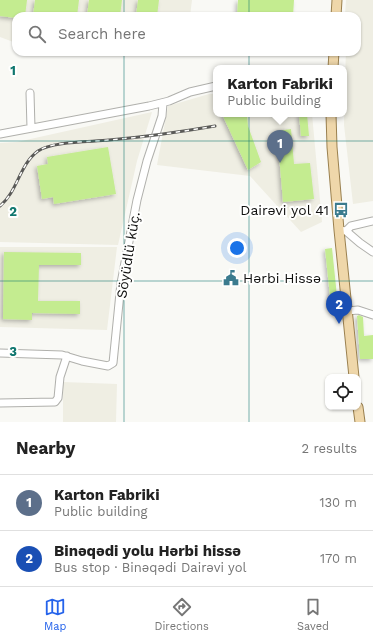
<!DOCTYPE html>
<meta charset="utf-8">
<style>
body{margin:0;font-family:"Work Sans",sans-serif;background:#f6f6f6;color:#222}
.controls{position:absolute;right:12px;bottom:12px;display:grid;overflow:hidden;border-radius:8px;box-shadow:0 1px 3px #0004}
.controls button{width:36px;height:36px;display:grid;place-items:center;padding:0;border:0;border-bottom:1px solid #e0e0e0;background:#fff;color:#222;font:20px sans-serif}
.you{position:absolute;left:237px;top:248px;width:14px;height:14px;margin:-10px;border:3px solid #fff;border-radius:50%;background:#1a73e8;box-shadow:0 0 0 6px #1a73e833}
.badge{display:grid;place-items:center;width:26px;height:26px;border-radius:50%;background:#2563eb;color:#fff;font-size:13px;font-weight:700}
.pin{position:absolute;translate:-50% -33px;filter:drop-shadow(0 1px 2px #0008)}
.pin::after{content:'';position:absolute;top:21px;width:14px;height:12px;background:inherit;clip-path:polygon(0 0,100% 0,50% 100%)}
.popup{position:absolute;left:213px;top:65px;width:134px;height:52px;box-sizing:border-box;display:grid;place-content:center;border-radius:8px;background:#fff;filter:drop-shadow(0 1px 3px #0005);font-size:13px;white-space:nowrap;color:#767676}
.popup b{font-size:15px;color:#222}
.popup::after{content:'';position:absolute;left:50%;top:100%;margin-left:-8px;border:8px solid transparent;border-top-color:#fff}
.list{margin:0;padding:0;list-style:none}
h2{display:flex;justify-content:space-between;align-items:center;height:52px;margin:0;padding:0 16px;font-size:17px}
h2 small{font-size:13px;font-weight:400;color:#767676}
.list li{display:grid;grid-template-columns:26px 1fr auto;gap:12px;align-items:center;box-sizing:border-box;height:56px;padding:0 16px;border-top:1px solid #e0e0e0}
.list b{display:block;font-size:15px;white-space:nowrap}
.list p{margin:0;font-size:13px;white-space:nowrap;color:#767676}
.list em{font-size:13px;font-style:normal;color:#767676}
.icon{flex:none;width:22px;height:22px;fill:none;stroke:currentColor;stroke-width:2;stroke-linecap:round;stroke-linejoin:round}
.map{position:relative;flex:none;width:373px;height:422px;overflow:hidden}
.search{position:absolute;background:#fff;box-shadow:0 1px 3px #0004;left:12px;right:12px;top:12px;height:44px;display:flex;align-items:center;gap:10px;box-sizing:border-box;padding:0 14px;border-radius:12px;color:#767676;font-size:15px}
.sheet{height:164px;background:#fff}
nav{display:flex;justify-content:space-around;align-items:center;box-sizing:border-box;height:56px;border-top:1px solid #e0e0e0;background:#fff;font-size:11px;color:#767676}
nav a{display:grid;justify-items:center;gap:2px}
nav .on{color:#2563eb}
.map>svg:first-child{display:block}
.built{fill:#efeee3}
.building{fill:#c4ec90;filter:url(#shadow)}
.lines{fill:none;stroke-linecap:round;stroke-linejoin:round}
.minor-casing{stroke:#b0b0ac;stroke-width:9}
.major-casing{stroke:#9a804f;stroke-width:11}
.minor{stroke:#fff;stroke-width:7}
.major{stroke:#efd7aa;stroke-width:9}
.rail-casing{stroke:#5a5a58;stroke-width:3}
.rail{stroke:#fffffe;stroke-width:1.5;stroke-dasharray:4.5;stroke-linecap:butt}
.grid{fill:none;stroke:#0f766e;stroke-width:1;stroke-opacity:0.55}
.labels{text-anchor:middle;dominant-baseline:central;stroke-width:4;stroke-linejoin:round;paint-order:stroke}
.poi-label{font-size:14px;fill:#10100f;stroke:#fffffe;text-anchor:end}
.street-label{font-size:14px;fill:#10100f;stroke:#fffffe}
.grid-label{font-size:13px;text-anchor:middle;font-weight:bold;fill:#0f766e;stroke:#fffffe;stroke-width:4;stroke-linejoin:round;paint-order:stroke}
</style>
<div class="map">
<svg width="373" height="422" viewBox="0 0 373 422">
<defs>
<filter id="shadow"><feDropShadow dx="-2" dy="2" stdDeviation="2" flood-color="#0004"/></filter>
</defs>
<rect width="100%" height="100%" fill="#f9f9f5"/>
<!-- built -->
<path class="built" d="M0,0h192l-2,16h-174v27l-16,-6z
M346,0h27v201l-20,3 -9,-79 1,-47 1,-26h11v-36h-12z
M209,94h7v20h96l10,108 -21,10 -51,-56 -93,-11 11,-59z
M152,112l-15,49 -19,84 -118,-3v-99l17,-1z
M0,247h117l-10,83 -107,-3z
M63,382l54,2 -1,38h-53z"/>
<!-- building -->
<path class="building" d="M0,0h27l-2,16h-9v2l-16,-2z
M35,0h44l-2,16h-44z
M89,0h33l-2,16h-33z
M138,0h21l-2,16h-21z
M238,0h56l-1,16h-56z
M222,114h25l1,12 13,36 -13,8z
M299,114h8l2,22h-8z
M291,129l3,35 16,-1 4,36 -31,3 -6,-71z
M108,147l8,47 -62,10 -1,-7 -11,2 -5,-33 11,-2 -1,-7z
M332,248l6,58h-7l-6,-57z
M4,252l77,1v12h-42l-1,36h42v13l-48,-1v7l-29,-1z
M359,315l4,2 1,19 9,-1v24h-13l-3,-43z"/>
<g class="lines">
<defs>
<path id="minor" d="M30,93l1,35
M0,134l149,-28 20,-5 21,-9 26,-6
M339,230l7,1 14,12 13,9
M346,231l5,-5 22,-5
M347,311l11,-1 15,5
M0,353l62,2 20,6 26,5 5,-3 8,-80 16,-83 10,-39 15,-45 1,-13
M0,403l55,-1 3,-4 2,-21 7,-21"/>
<path id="major" d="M336,16l1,-16
M333,68l1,-16
M331,114l1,33 7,83 15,147
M358,407l2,15"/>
</defs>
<!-- minor casing -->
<use href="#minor" class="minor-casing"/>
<!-- major casing -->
<use href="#major" class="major-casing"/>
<!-- minor -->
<use href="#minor" class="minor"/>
<!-- major -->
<use href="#major" class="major"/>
<defs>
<path id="rail" d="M0,206c18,-15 19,-41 38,-55 14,-10 53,-9 71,-11 36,-3 71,-8 106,-14"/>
</defs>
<!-- rail casing -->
<use href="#rail" class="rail-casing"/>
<!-- rail -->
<use href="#rail" class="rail"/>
</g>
<!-- grid -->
<path class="grid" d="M124,0v16M249,0v16M124,52v370M249,52v370M0,141h373M0,281h373"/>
<!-- icons -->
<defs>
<symbol id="bus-bare" viewBox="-9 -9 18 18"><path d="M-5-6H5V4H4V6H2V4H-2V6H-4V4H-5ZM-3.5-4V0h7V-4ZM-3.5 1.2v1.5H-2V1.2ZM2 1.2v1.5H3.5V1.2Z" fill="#3b7b8e" stroke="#fffffe" stroke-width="2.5" paint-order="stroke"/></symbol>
<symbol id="civic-bare" viewBox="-9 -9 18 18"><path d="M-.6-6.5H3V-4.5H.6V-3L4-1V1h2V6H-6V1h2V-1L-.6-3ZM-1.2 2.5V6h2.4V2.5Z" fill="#3b7b8e" stroke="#fffffe" stroke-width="2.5" paint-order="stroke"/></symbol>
</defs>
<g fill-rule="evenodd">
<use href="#bus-bare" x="330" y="199" width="22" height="22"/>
<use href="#civic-bare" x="220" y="267" width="22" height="22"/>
</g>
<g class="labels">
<!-- poi labels -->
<g class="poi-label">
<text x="329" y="210">Dairəvi yol 41</text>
<text x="243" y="278" text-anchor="start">Hərbi Hissə</text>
</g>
<!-- street labels -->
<g class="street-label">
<text transform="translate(128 255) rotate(-81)">Söyüdlü küç.</text>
</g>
</g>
<g class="grid-label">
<text x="13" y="75">1</text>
<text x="13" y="216">2</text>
<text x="13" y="356">3</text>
</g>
</svg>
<div class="controls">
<button><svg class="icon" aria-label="locate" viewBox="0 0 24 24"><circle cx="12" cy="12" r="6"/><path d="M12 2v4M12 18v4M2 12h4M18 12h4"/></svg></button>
</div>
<div class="you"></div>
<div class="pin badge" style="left:280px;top:163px;background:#5c6f8a">1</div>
<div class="popup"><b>Karton Fabriki</b>Public building</div>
<div class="pin badge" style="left:339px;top:324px;background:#1a4fb4">2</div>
<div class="search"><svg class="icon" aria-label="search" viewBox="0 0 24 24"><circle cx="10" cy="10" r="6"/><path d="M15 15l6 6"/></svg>Search here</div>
</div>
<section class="sheet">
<h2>Nearby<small>2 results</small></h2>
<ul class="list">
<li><span class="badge" style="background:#5c6f8a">1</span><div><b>Karton Fabriki</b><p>Public building</p></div><em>130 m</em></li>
<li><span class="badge" style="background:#1a4fb4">2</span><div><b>Binəqədi yolu Hərbi hissə</b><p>Bus stop · Binəqədi Dairəvi yol</p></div><em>170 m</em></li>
</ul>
</section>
<nav>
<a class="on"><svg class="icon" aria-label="map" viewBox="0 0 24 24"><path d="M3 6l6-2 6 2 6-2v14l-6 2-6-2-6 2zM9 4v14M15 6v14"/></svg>Map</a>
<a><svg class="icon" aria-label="directions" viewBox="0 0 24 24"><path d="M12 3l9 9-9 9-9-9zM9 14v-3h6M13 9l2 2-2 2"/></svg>Directions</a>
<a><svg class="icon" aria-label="saved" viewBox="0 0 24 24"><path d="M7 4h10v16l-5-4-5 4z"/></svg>Saved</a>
</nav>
